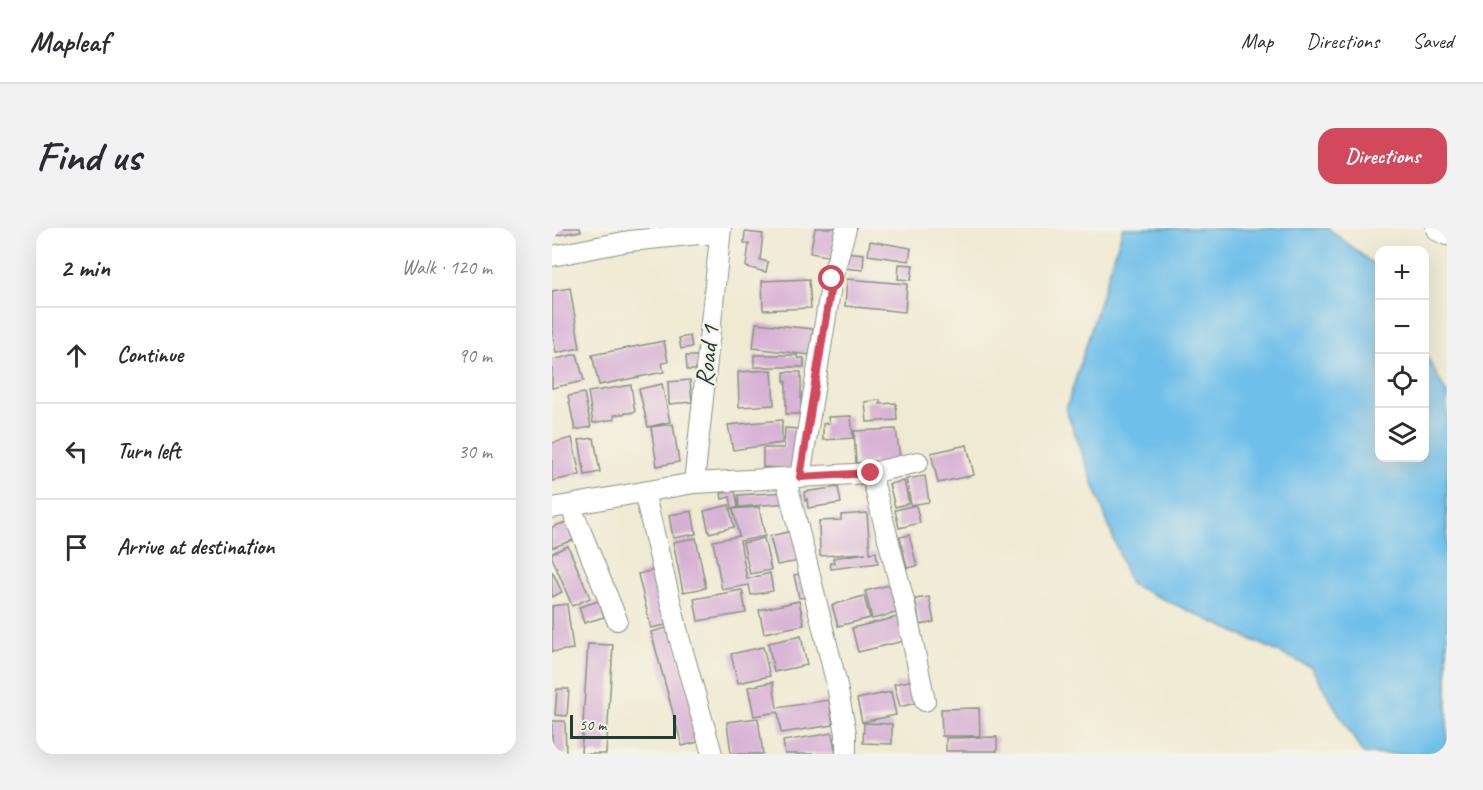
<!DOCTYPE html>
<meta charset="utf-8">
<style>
body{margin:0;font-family:Caveat,sans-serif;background:#f2f2f3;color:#2b2b33}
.controls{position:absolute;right:18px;top:18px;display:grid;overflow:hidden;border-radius:12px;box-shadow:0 6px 24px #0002}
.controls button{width:54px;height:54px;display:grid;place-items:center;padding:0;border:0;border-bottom:2px solid #e1e1e2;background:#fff;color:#2b2b33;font:30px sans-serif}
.scale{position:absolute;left:18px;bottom:15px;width:106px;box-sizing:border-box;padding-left:6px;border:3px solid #1f3d34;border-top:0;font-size:16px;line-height:21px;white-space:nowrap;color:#1f3d34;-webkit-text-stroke:4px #f7f3e8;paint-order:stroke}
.stop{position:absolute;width:18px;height:18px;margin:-14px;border:4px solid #d1495b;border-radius:50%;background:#fff}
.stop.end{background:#d1495b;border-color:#fff;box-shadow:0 2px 6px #0008}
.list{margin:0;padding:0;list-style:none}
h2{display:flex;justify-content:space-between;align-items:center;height:78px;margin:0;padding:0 24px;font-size:26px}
h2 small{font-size:20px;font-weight:400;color:#7c7c81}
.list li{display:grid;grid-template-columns:39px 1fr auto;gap:18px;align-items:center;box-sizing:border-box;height:96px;padding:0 24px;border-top:2px solid #e1e1e2}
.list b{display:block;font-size:22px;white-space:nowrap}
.list em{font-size:20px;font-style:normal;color:#7c7c81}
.icon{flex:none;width:33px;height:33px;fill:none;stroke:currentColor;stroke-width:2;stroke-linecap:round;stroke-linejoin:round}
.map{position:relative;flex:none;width:895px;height:526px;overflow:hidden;border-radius:18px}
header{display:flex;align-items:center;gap:36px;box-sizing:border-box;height:84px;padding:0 30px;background:#fff;border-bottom:2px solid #e1e1e2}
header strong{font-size:28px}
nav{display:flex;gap:33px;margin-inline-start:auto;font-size:21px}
.intro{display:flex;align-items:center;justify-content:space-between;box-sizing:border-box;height:144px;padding:0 36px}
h1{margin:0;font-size:42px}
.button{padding:15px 27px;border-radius:18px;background:#d1495b;color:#fff;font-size:21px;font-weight:700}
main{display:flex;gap:36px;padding:0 36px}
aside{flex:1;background:#fff;border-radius:18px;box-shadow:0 6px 24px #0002}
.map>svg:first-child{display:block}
.water{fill:#6fbfea;stroke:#477e8f;stroke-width:1.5}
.building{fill:#d7b1d5}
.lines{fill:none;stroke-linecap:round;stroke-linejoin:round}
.minor-casing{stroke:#879483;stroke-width:22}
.major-casing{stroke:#879483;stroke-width:28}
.minor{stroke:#fff;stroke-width:20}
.major{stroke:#fff;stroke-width:26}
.route{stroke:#d1495b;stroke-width:8}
.labels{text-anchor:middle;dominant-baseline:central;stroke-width:5;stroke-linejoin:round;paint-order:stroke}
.street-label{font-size:26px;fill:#1f3d34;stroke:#f7f3e8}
</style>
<header>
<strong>Mapleaf</strong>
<nav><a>Map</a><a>Directions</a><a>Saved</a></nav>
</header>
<div class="intro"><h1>Find us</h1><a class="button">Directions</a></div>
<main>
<aside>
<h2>2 min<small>Walk · 120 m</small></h2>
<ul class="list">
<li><svg class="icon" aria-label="ahead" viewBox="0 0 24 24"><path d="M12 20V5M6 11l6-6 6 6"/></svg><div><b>Continue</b></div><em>90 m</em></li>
<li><svg class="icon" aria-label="left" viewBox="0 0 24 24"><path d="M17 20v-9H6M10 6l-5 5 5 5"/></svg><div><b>Turn left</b></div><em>30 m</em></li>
<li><svg class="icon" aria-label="arrive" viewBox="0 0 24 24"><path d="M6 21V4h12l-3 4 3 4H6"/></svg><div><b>Arrive at destination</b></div></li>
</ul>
</aside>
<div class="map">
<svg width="895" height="526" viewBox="0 0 895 526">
<rect width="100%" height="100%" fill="#f7f3e8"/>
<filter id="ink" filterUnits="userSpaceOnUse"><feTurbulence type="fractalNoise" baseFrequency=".0167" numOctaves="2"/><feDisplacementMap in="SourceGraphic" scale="12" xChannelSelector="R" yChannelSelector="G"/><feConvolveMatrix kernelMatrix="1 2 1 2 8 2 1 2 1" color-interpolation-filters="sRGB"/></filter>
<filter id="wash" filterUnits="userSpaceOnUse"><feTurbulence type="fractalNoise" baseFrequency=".008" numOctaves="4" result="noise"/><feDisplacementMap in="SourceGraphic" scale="24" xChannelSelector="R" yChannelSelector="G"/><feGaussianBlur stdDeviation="1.35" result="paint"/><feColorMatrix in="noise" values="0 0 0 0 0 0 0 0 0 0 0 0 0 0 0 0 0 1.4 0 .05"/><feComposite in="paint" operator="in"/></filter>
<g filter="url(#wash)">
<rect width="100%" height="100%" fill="#efead2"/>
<!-- water -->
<path class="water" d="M571,0h205l48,38 4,5v187h44l1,-105 22,41v360h-84l-52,-87 -181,-83 -64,-175z"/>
<g id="blocks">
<!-- building -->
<path class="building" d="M0,0h28l1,3 -29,5z
M263,0h23l-6,29 -22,-4z
M193,4l18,2 -3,26 8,2 -2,10 -20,-5 3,-23 -5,-1z
M318,13l41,7 -2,13 -41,-6z
M292,24l20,2 -1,16 -20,-2z
M347,36l14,1 -2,15 -13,-1z
M257,51l2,29 -48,2 -1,-29z
M295,51l60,5 -2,28 -60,-6z
M18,60l10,60 -24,5 -4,-23v-39z
M204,95l57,6 -3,26 -57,-7z
M138,108l2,11 -11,2 -2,-11z
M112,113l4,21 -6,1 2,9 -65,13 -7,-30z
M25,126l7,27 -32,7v-28z
M202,127h43l1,3h6v9h-50z
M134,128h11l1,14h-11z
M220,142l2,35 -35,2 -1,-35z
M232,144h17v42h-15v-33h-2z
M138,152l2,22 -23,2 -1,-22z
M110,156l8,38 -22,5 -9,-38z
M79,157l4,27 -21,3 1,4 -22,4 -5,-31z
M32,165l7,34 -16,3 -7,-34z
M328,172v4l16,-1 1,17 -30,2 -2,-20z
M299,188l2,22 -30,2v-16l6,-1 -1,-6z
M230,192v23l-49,7 -5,-25z
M121,196l6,38 -22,4 -6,-39z
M233,200l14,1 -1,40 -35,-2v-19h21z
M344,201l4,29 -25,8 -1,-5 -18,2 -2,-32z
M20,210l8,37 -28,6v-38z
M42,210l6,34 -15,3 -6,-35z
M415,217l7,30 -36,8 -7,-30z
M373,248l4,26 -18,3 -5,-26z
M352,253l5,22 -14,4 -6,-23z
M286,259l3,16 -33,5 -1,-9 -2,2 -1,-9z
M183,263l3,16 -6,2 -2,-12 -8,2 -1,-6z
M235,264l1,11 -49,4 -1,-12z
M177,277l5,22 -25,6 -5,-22z
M364,277l4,18 -21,5 -4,-18z
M207,279l6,29 -25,5 7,38 23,-6 3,18 -22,4 -2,-10 -27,5 -9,-49 26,-5 -6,-27z
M140,283l4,23 -23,4 -4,-23z
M315,285l3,40 6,-1 2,11 -47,6 -1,-6h4l-1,-5 33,-5 -46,3 -1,-35 22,-1v-5z
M14,294l7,18 -21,8v-21z
M241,303l7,30 -23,4 -7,-29z
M357,307l8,31 -10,2 -7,-31z
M144,310l10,50 -23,4 -10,-50z
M212,310l7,32 -21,4 -7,-31z
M16,318l22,52 -18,8 -20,-49v-4z
M110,340l14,55 -25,5 -13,-54z
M0,343l10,21 -10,5z
M253,345l5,24 -11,1 -5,-23z
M341,356l7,28 -28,7 -7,-28z
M190,362l4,23 -48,8 -4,-22z
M312,368l6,22 -32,8 -6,-21z
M377,369l5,25 -14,3 -5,-26z
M47,373l5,16 -20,6 -5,-16z
M247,373l5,24 -40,8 -5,-23z
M15,376l6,45 -21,3v-46z
M350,388l6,24 -50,12 -6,-24z
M119,399l31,114 -20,5 -31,-114z
M249,408l6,29 -33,7 -6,-29z
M36,416l25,1 -7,109h-25z
M211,419l7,29 -32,7 -7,-29z
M362,452l5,22 -19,5 -6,-23z
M221,454l4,26 52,-8 4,25 -52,8 -3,-21 -24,4 -6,-29z
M5,461h12l-2,27 -12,-1z
M339,464l5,23 -34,7 -5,-23z
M427,480l1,28h-38l-1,-27z
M206,490l5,36h-32l-4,-32z
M0,493h13l1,33h-14z
M312,495l28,1v20l-29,-1z
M280,505l4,21h-51l-2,-13z
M445,509v14h-51v-13z"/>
</g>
</g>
<g filter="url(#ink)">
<use href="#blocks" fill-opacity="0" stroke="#879483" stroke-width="1.5"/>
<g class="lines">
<defs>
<path id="minor" d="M0,28l77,-15 91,-9
M319,245l34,132 20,96
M248,249l32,-198 14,-51
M234,251l50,202 10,52v21
M142,255l27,-255
M92,264l36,149 32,113
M18,277l47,115
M0,280l142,-25 177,-10 47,-11"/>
<path id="major" d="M887,0l8,4"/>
</defs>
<!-- minor casing -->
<use href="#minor" class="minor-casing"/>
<!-- major casing -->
<use href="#major" class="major-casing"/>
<!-- minor -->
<use href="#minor" class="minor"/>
<!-- major -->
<use href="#major" class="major"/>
</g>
</g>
<g class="lines" filter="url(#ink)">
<!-- route -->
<path class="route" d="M280,51l-32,198 71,-4"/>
</g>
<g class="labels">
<!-- street labels -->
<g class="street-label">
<text transform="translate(155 128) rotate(-84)">Road 1</text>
</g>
</g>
</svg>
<div class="controls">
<button>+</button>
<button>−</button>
<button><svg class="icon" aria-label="locate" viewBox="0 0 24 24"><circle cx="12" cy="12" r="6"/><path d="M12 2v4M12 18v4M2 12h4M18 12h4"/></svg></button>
<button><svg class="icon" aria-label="layers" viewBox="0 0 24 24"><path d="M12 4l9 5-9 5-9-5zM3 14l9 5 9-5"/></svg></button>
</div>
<div class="scale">50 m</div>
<div class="stop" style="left:280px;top:51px"></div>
<div class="stop end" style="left:319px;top:245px"></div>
</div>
</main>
